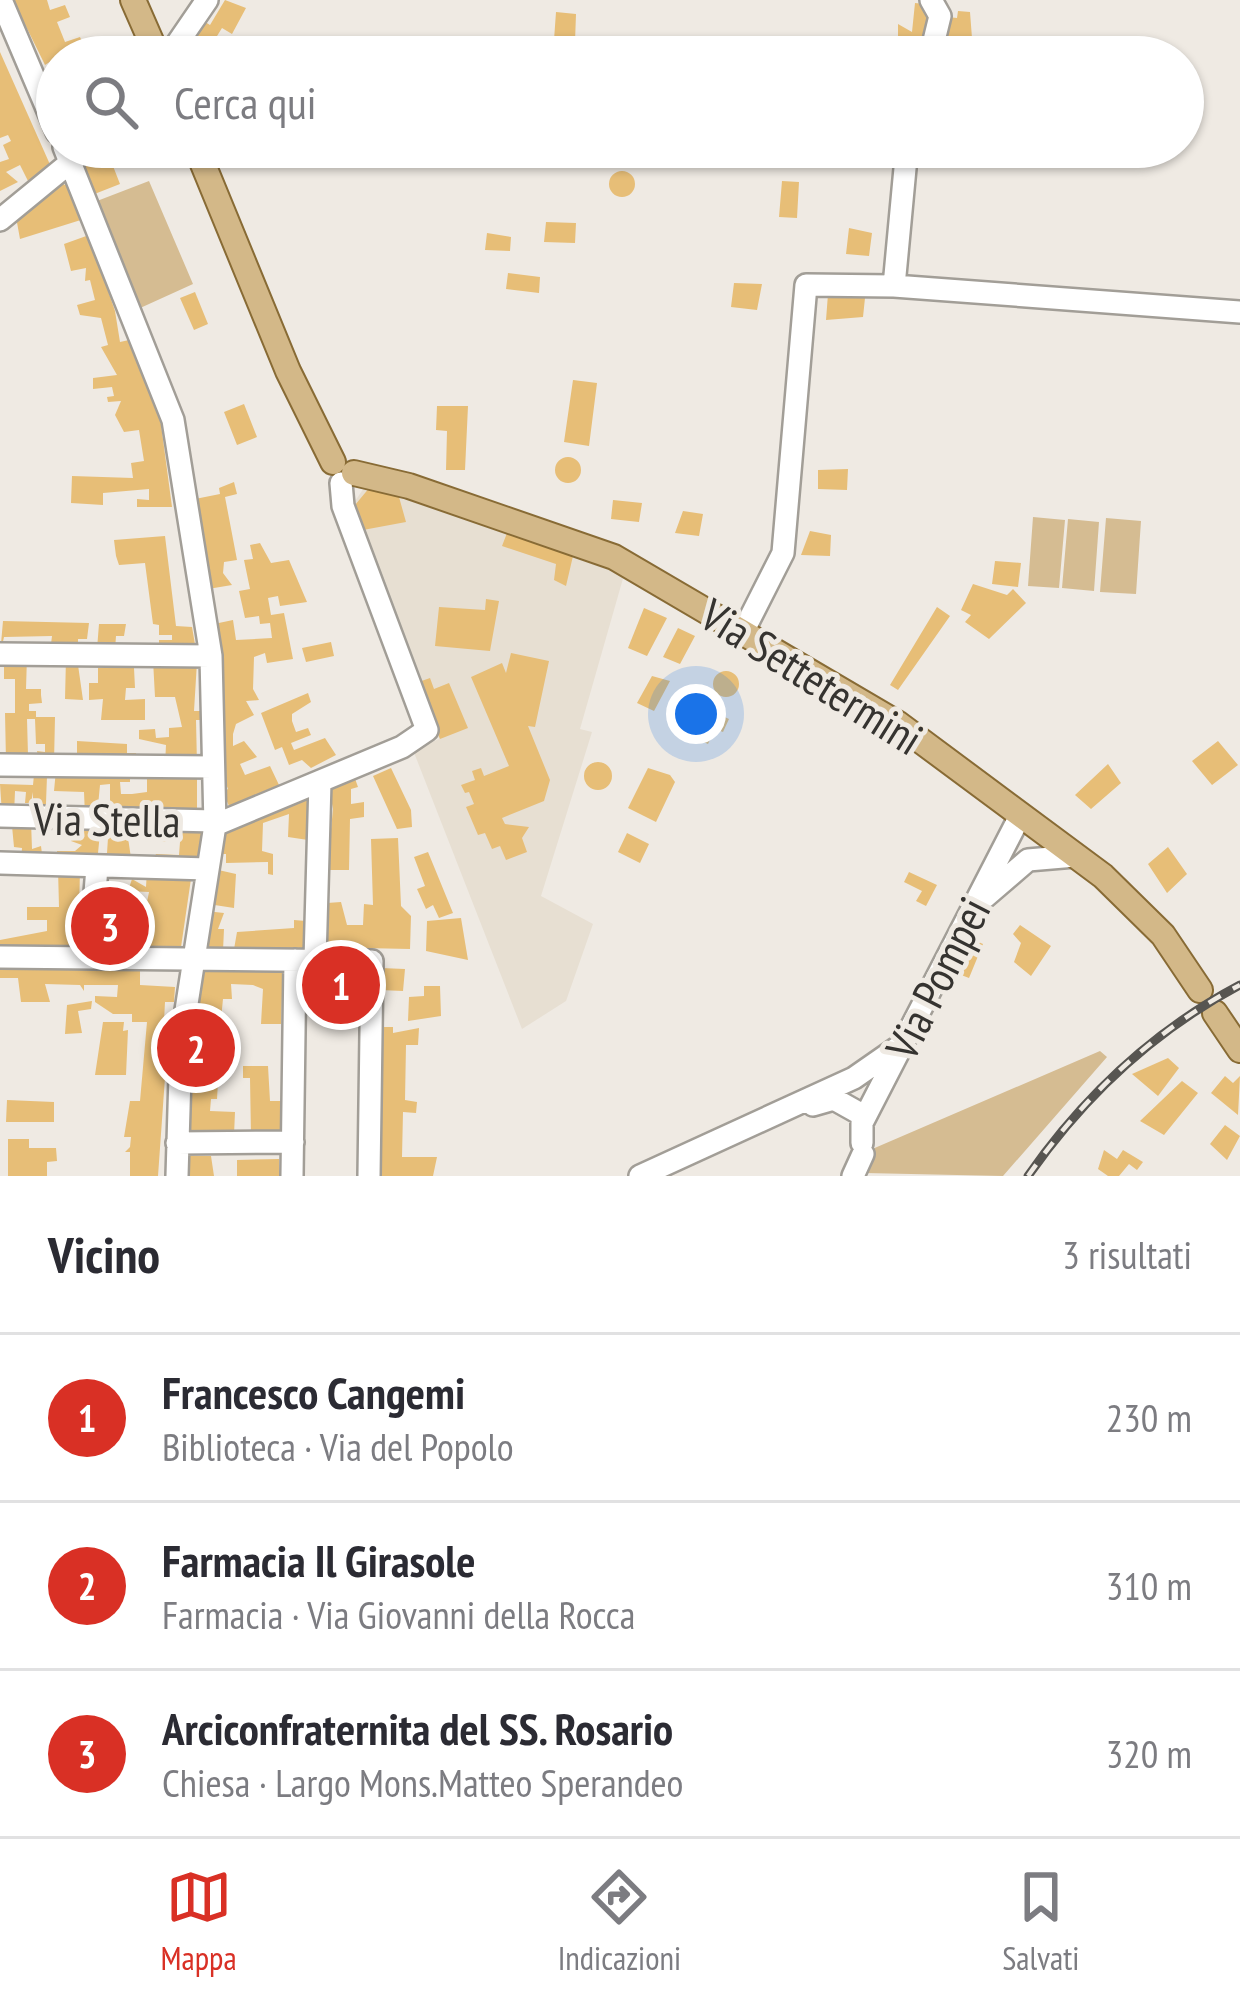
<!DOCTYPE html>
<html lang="it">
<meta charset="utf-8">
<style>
body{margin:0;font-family:"PT Sans Narrow",sans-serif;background:#f2f2f3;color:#2b2b33}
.you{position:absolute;left:696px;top:714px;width:42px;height:42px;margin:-30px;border:9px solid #fff;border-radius:50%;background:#1a73e8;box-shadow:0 0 0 18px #1a73e833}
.badge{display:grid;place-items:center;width:78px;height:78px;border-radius:50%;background:#d93025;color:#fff;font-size:39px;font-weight:700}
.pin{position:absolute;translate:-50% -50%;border:6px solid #fff;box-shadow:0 3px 12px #0006}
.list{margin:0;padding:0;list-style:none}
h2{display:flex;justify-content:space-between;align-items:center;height:156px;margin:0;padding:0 48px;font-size:51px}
h2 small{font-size:39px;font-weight:400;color:#7c7c81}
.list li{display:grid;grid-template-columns:78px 1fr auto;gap:36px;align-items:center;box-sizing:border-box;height:168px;padding:0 48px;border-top:3px solid #e1e1e2}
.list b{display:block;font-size:45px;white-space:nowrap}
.list p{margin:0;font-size:39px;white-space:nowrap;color:#7c7c81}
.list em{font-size:39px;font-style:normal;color:#7c7c81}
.icon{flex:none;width:66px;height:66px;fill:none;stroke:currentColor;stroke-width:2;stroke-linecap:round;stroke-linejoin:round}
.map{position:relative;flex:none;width:1240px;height:1176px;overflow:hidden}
.search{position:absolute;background:#fff;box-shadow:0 3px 9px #0004;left:36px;right:36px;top:36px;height:132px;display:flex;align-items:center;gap:30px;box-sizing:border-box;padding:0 42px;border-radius:66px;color:#7c7c81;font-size:45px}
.sheet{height:660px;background:#fff}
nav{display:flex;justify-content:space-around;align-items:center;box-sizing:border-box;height:168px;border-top:3px solid #e1e1e2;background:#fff;font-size:33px;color:#7c7c81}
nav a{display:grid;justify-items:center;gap:6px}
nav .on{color:#d93025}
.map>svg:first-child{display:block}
.built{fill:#e7dfd2}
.green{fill:#d5bc92}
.building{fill:#e7be77}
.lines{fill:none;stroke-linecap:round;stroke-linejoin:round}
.minor-casing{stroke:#a29e97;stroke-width:26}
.major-casing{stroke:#886b35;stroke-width:28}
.minor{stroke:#fff;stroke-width:21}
.major{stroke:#d3b888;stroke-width:24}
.rail-casing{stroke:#575551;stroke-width:9}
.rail{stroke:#efeae3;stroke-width:4.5;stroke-dasharray:14;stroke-linecap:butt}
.labels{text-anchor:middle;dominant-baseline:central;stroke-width:10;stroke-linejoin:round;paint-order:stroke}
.street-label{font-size:45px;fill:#353330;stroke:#efeae3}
</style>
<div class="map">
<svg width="1240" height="1176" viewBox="0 0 1240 1176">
<rect width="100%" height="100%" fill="#efeae3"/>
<!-- built -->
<path class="built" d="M366,485l258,90 -44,154 12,3 -51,164 52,28 -27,77 -44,28 -109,-279 26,-11 -86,-235z"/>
<!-- green -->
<path class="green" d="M149,181l44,103 -55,25 -41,-108z
M1033,517l32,3 -6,68 -31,-2z
M1106,518l35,3 -5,73 -36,-2z
M1068,519l31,3 -5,69 -32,-3z
M1100,1051l7,6 -104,119 -138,-3 5,-23z"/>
<!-- building -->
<path class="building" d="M13,0h34l3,10 15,-5 5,12 -13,5 8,20 15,-5 9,20h-32l-12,8z
M225,0l21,8 -14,26 -10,-6 -13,21 -21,-10 14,-19 8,5z
M915,3l18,2 -11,52h-24v-33l14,8z
M958,11l12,1 2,26 -24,-1v-20l9,1z
M556,12l20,2 -1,28 -21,-2z
M0,52l52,117 -21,18 -11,-22 -14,7 12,10 -18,9v-29l9,-3 -6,-14 8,-4 -3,-6 -8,3z
M100,147h17l6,16 -10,3 7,18 -28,11 -10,-28z
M609 184a13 13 0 1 1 26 0a13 13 0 1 1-26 0Z
M62,180l2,5 6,-4 14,38 -64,20 -4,-22z
M782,181l17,1 -2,36 -18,-1z
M546,222l30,1 -1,20 -31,-1z
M849,228l23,5 -3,23 -23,-2z
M487,233l24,4 -1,14 -25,-1z
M89,235l26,76 5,31 9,-2 29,62 14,105h-35v-8l12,1v-11l-46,4v12l-32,-2 1,-27 61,2 -2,-15 13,-2 -5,-31 -15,2 -9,-17 6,-14 -13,1 -1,-5 7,-1 -2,-9 -19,2v-11l24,-3 -16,-28 7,-2 -7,-27 -21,-3 -3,-10 18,-5 -5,-20 -5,1 1,-13 -15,3 -7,-27z
M508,273l32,4 -1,16 -33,-4z
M734,283l28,1 -5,26 -26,-3z
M195,292l13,32 -14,6 -14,-32z
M828,294l37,4 -2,19 -37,3z
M573,380l24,3 -8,63 -25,-4z
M244,404l13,33 -20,8 -13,-33z
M437,406h31l-3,64h-19l1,-39 -11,-1z
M555 470a13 13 0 1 1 26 0a13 13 0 1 1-26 0Z
M848,469l-1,21 -29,-1v-19z
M234,482l3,12 -12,3 12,63 -13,2 -1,11 9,12 -24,4 -18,-89 30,-6 -1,-6z
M370,487l29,10 7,25 -43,8 -8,-25z
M613,500l29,3 -3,19 -28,-3z
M683,511l20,3 -4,22 -24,-3z
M810,531l21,4 -1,21 -29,-1z
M507,533l66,23 -7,30 -12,-6 2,-16 -54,-18z
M165,536l11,90 16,1 4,23h-37v-10h13v-5h-13v-10l-6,-1 -8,-61 -26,2 -3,-9 -2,-16z
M260,543l11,20 18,-3 18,42 -27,4 -2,-10 -10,2 3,17 13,-2 9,46 -26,4 -2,-10 -11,4 -1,32 6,11 -13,1 8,14 -18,9 -3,10v12l11,-5 13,16 -17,7 5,11 25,-9 9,19 -50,21 -6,-14 5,-3 -6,-16 -8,-149 19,-4 3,20 36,-2 -2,-15 -10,1 -1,-8 -14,2 -6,-27 11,-2 -6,-29 9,-1 -3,-14z
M995,561l26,2 -3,24 -26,-3z
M973,584l34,11 6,-6 13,14 -37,36 -24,-17 6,-7 -10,-5z
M486,599l13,2 -9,50 -55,-5 4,-39 46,3z
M937,607l13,9 -52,74 -8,-5z
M644,608l23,10 -20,38 -19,-8z
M3,621l86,2 -2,16h-9v6l-27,-1 1,-8 -48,1 -4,18z
M99,624h27l-2,12h-8l-1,14 -18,-1z
M678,628l17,8 -15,28 -17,-7z
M331,642l3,14 -28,6 -4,-14z
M511,653l38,8 -14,66 -7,-1 22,54 -6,21 -42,17 3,6 24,3 -7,11 5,14 -21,8 -6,-14 -8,3 -7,-16 -7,2 -12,-28 8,-3 -5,-12 -4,1 -4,-8 14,-5 -3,-9 9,-3 3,8 25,-10 -38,-89 31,-14 4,10z
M27,656l-1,33h15v6l1,8 -13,1v7h7v6h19l-1,45h-15l-2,-11 8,1v-8h-9l-1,-25h-8l1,36 -22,6 -1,-48h10v-34h-11v-21z
M66,658h11l6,42 -18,-1z
M153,660l44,2 -3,49h6l1,9h-5l1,45h-32l1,-20 -27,-6v-9l16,-1 1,9 13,-1v-9l13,-1 -7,-30h-20z
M98,668h36l1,20h-9l-1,12 20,-1v21h-44l2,-21 -14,1v-17h9z
M713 684a13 13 0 1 1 26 0a13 13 0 1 1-26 0Z
M652,676l18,5 -16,30 -17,-8z
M430,678l4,11 15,-6 19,45 -28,11 -24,-56z
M308,693l3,9 -19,12v7l4,11 12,-4 3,7 -20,8 3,7 31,-12 11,17 -25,13 -9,-8 -13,5 -7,-18 -7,3 -14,-37z
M701,706l28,13 -6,13 -8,-3 -7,15 -20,-9z
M77,741l50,3v9h9l-1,11 -58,-1z
M1218,741l20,24 -26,20 -20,-24z
M584 776a14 14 0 1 1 28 0a14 14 0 1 1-28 0Z
M1108,764l13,19 -30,26 -16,-14z
M391,768l20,42 1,17 -15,2 -24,-53z
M648,768l22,7 5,7 -19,40 -28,-14z
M56,770l74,1v11h-10l1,12h11l15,-2v-21l50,2v45l-87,-4v-30l-10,1 -3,31h-12l-1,-24 -30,-1z
M353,773l5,14 -7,2v15l13,-2v15l-14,2 -1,51h-22l6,-61 -5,-26z
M34,775l13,1 -1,27 6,12h-19v-23l-2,11h-6l1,-11 -11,-1 -1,24 -12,-1 -2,-30 33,1z
M310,791l-2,49 -20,-3 1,-23 -26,9 -1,28 11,3v21l-5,-1v-12l-42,1v-9h-11l3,-26z
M31,821l1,28 9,-3 2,16 -22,-1 1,-13 -8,-1 -2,-21z
M72,822l29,1 -3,30h9l2,-30 17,1 6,41 -75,-3v-11h18l7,-6 -11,-4z
M158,823l45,2 -4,41 -48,-1 5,-11 23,1 1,-13 -23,-1z
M627,833l22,11 -9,19 -22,-11z
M398,838l3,68 10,10 -1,33 -47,-1 -1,10 -36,-1 1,-54 14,-1 6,23h16l1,-21 9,1 -2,-66z
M1168,847l19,27 -20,19 -19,-29z
M428,852l25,61 -14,5 -6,-13 -7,4 -9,-20 8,-3 -11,-29z
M58,869l22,1 -2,81 -78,-1v-10l47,-9v-11h-20v-13h32z
M214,869l22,5 -2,34 -26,-4z
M147,870l45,2 -12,82 -40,-2v-18l-21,-1 -1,18h-18l1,-61 27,1 -1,8h8l-2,17 11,1 5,-25 -21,-1 4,-12 14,8z
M909,872l28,13 -11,21 -10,-5 6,-10 -18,-9z
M206,911l18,2 -6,16h6l-1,22 -24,1z
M461,918l7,42 -42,-9 1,-30z
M294,920l12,1v34h-73l4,-23 57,-4z
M1020,925l31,21 -20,30 -17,-14 7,-19 -8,-9z
M974,940l9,4 -14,34 -13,-5z
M0,962l140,2v21l35,2 -1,15h-9l-1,19h5l-11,155h-28v-24h-5l5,-5 1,-10h-7l6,-36h10l7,-79h-15v-8h-19l-18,-12v-6l22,1 1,-12h-34v6l-4,-6 -35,-1 5,18h-29l-3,-24h-18z
M197,965l86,2 -2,57h-20l2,-35 -10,-4 -22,-1 1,15h-9l-2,20 9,12 -4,35 -7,-1 -2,34h-6l-1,12 25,1 -1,23 -47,-1 -2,-35z
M326,968l27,1 -1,36h-27z
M381,968l24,1 -2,22 -23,-1z
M424,986h16l1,30 -33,5 1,-24 15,-1z
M92,1001l-1,8 -13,2 4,22 -17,1 2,-29z
M103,1022h21l-1,9 5,-1 -2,45h-31z
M380,1027h13v6l26,-5 -1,17h-12l-1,55 12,2 -1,11 -13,-1 -1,45h35l-4,19h-56z
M1168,1058l11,10 -21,28 -26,-22z
M243,1066h25l2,35h11l-1,35h-29l-1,-58h-7z
M1225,1076l8,7 7,-7 -2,39 -27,-22z
M1182,1081l16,12 -34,42 -24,-14z
M7,1100l47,2v20h-48z
M1225,1125l15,11 -13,24 -17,-16z
M8,1139h21v9h27l1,13 -10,1v14h-39z
M1104,1150l13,9 6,-9 20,12 -6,8 -8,-6 -10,12h-11l-10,-7z
M183,1156h28l3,20h-31z
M279,1159v17h-42v-16z"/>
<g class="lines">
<defs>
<path id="minor" d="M1,0l56,132
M168,57l39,-57
M930,57l10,-41 -9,-16
M64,147l109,273 38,236 4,169 -34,217 -4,134
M0,220l89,-73
M894,286l346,26
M743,632l40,-79 23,-268 88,1 13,-139
M0,654l211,2
M0,765l213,2
M0,816l215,5
M215,825l187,-78 25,-17 -84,-224 -2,-23
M0,863l208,6
M985,897l43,-37 47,-4
M0,957l372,4 -3,215
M90,957l7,-90
M315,960l5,-178
M813,1105l21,-6 25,14
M177,1143l116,-1
M862,1143v-20l158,-307
M292,1176l3,-216
M640,1176l214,-98 46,-32
M853,1176l10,-22"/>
<path id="major" d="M133,0l25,57
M196,147l92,224 45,91
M354,473l55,13 205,71 283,166 206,153 60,59 37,55
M1215,1013l25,37"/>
</defs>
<!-- minor casing -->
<use href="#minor" class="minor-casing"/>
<!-- major casing -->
<use href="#major" class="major-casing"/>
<!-- minor -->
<use href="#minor" class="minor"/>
<!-- major -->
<use href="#major" class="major"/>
<defs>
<path id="rail" d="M1028,1176c56,-80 125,-145 212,-191"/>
</defs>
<!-- rail casing -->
<use href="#rail" class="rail-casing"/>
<!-- rail -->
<use href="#rail" class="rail"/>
</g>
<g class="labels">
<!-- street labels -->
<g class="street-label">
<text transform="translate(812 676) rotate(32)">Via Settetermini</text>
<text transform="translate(107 819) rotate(1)">Via Stella</text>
<text transform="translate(937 978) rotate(-63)">Via Pompei</text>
</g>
</g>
</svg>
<div class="you"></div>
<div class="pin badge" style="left:341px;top:985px">1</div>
<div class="pin badge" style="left:196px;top:1048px">2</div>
<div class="pin badge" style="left:110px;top:926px">3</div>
<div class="search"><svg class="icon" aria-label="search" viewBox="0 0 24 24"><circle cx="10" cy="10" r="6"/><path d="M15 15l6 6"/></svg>Cerca qui</div>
</div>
<section class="sheet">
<h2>Vicino<small>3 risultati</small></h2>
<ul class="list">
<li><span class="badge">1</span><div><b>Francesco Cangemi</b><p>Biblioteca · Via del Popolo</p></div><em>230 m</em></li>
<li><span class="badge">2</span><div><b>Farmacia Il Girasole</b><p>Farmacia · Via Giovanni della Rocca</p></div><em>310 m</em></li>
<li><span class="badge">3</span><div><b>Arciconfraternita del SS. Rosario</b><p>Chiesa · Largo Mons.Matteo Sperandeo</p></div><em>320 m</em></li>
</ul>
</section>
<nav>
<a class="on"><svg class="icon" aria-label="map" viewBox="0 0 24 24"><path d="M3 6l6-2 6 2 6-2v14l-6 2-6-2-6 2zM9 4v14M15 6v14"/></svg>Mappa</a>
<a><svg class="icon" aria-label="directions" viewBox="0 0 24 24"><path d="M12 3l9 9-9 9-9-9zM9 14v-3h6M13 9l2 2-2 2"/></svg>Indicazioni</a>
<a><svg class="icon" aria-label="saved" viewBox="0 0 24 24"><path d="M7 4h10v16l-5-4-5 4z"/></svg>Salvati</a>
</nav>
